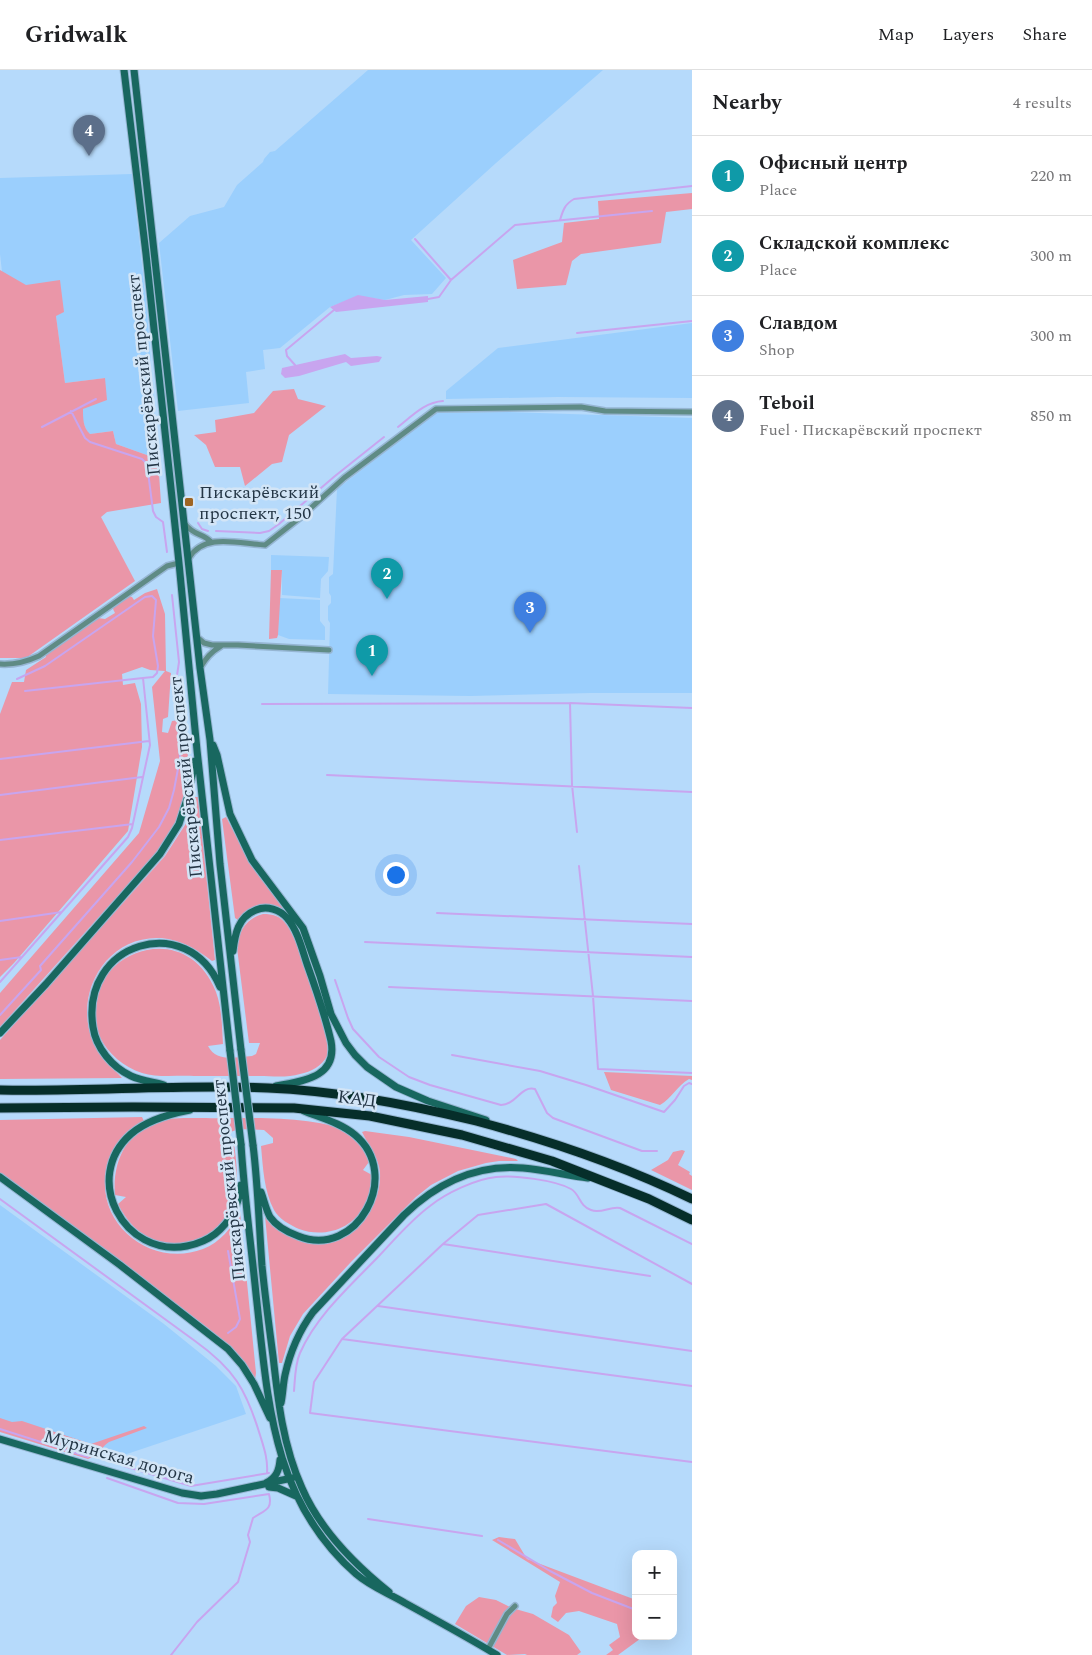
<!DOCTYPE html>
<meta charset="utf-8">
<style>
body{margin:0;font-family:Spectral,serif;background:#f2f2f2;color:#202124}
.controls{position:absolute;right:15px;bottom:15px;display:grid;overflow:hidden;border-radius:10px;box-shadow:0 5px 20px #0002}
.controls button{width:45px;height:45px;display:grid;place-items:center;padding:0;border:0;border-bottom:1px solid #e0e0e0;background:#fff;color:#202124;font:25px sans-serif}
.you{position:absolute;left:395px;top:804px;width:18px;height:18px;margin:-12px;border:4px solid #fff;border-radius:50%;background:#1a73e8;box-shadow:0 0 0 8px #1a73e833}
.badge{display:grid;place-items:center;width:32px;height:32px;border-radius:50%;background:#9e6523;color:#fff;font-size:16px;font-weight:700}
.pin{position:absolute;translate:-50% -41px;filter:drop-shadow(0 1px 2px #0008)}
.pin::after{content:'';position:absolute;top:26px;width:18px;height:15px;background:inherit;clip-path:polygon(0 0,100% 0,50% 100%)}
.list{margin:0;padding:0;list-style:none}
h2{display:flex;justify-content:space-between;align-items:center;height:65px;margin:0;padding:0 20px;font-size:21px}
h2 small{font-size:16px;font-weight:400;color:#757577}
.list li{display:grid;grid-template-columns:32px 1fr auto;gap:15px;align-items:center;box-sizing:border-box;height:80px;padding:0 20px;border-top:1px solid #e0e0e0}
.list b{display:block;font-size:19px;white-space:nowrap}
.list p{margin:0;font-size:16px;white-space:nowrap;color:#757577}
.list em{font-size:16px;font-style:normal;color:#757577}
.map{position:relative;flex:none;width:692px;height:1585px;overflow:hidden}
header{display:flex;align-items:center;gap:30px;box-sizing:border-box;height:70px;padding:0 25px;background:#fff;border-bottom:1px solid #e0e0e0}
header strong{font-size:24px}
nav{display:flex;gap:28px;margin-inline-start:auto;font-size:18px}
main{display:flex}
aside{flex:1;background:#fff}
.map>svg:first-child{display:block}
.built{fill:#9bcffd}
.green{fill:#ea96a8}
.water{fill:#c8a5ef}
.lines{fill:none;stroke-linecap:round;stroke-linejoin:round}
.stream{stroke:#c8a5ef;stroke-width:2}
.street-casing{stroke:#96b6d3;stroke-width:8}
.secondary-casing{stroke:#96b6d3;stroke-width:9}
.highway-casing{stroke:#96b6d3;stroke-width:11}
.street{stroke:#5f8b85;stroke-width:5}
.secondary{stroke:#18675f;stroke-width:7}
.highway{stroke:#062e2a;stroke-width:9}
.secondary-bridge-casing{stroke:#96b6d3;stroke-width:9;stroke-linecap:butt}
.secondary-bridge{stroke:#18675f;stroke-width:7}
.poi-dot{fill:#9e6523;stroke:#d3e5f6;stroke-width:2}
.labels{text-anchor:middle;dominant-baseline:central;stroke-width:5;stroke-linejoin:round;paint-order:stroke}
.street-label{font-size:18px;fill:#243646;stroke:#d3e5f6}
.poi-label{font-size:18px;fill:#243646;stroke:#d3e5f6;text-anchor:start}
</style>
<header>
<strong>Gridwalk</strong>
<nav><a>Map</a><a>Layers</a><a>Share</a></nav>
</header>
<main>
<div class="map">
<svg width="692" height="1585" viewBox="0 0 692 1585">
<rect width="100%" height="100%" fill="#b6dafb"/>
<!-- built -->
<path class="built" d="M368,0h235l-107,93 -85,77 35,38 -14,16 -28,1 -19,5 -27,-4 -28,11 -50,41 -17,2 2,19 -19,3 3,31 -71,8 -19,-168 31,-27 34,-9 13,-22 26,-23 1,-3 6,-7 5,-1z
M132,104l15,136 11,149 -42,-15 -3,-13 -23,3 -3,-2 -4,-11v-12l22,-31 -40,5 -9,-67 -31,-31 -23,-13 -2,-18v-76z
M692,253v75l-134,-1 -112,2v-8l52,-43z
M508,342l184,6v275h-101l-121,3 -142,-2 2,-71 -2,-3v-14l3,-3v-7l-2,-3v-16l4,-3 4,-85 98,-76z
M271,485l58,2 -1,14 -7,8 -1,19 -38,-3v-24l-11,-1z
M279,528l41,2v21l5,6v13l-36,-1 -11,-4z
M0,1135l164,119 52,42 20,20 10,28 -131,44 -115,-37z"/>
<!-- green -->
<path class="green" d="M692,123v16l-26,3 -5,31 -80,11 -9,7 -6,24 -49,4 -4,-29 49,-18 2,-19 35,-4 -1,-18z
M0,200l26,15 34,-5 4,32 -8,4 9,67 40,-5 2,22 -24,9c0,9 0,19 7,25l23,-3 3,13 42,15 3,44 -54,9 -6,5 34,64 -109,77h-26z
M294,319l4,10 28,7 -37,29 -7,27 -10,2 -27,22 -5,-19h-25l-9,-22 -12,-10 22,-3 -1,-12 39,-7 19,-22z
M271,500h11l-4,65 -1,3 -8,1z
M157,519l8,25 1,57 5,2 -3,44 -5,2 -1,13 6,1 4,-12 14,-2c2,33 6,70 -9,101 -6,10 -12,20 -18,30l-159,177v-34l139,-160 21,-72 -8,-74 13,-16 -15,-1 -8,-3 -20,7 1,11 12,-2 6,21 1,43 -14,84 -114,132 -14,14v-263l12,-32h12l2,-12 20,-13v-3l52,-36 7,1 10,-6 -2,-4 2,-4 14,-9 3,1 2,3 11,-7z
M195,727h3l17,163 -3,1c-15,-12 -31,-21 -51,-23 -54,-3 -87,54 -69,101 6,16 19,27 30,39l-122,1v-39l165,-184 20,-31z
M226,747l22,42 34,46 1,4c-18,-7 -34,-5 -45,11l-3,-2 -13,-99z
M263,844c10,0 17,2 23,10 12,13 47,117 41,132 -5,10 -16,16 -27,18 -13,4 -28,2 -41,2 -22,0 -43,0 -65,0 -16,-1 -36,2 -52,-3 -18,-6 -34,-19 -42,-36 -33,-74 82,-131 116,-45 6,16 6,35 7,52l-15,2c9,17 28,11 44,10l4,-2 4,-11h-11l-12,-95c1,-17 10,-30 26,-34z
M604,1002l88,4v4l-3,-1c-12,7 -17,19 -29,26l-49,-15z
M142,1047l2,4c-19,10 -32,25 -37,46 -14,56 44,102 96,82 17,-6 29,-22 37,-37l16,161 -1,7 -21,-30 -26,-22 -208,-155v-53z
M228,1048c29,0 99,-1 122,16 9,7 15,18 19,28l-6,8 9,5c-1,11 -2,21 -7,30 -13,25 -42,33 -66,24 -9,-4 -20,-10 -25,-19 -10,-19 -11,-42 -13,-64l12,-3v-5l-9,-8c-16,0 -36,-5 -43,13l13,1c3,20 5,41 -2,61 -11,30 -46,47 -76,36 -18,-7 -30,-21 -38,-37l8,-7 -11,-2c-3,-32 11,-64 44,-74 18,-5 50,-2 69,-3z
M365,1061l44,6 107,22 2,2h-19l-13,2 -28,8 -27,14 -15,12 -65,65 -48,52 -13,22 -8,27h-3l-14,-147 2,-1c12,10 22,21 37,26 41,13 78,-29 76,-68 -1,-16 -12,-28 -18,-41z
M682,1080l3,1 -7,14 12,7 -1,2 3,2v14l-41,-20 17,-10 5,-8z
M0,1348l12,4 10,-1 69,23 53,-18 3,2 -38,14c-10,7 -8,12 -21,17l-88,-27z
M499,1467l16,2 12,20 109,41v36h8l-26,19h-12l7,-5 -4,-5 11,-8 -3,-13 -38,-13 -13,2 -8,9 -7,-5 2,-10 4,-4 -2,-7 5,-14 -68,-42z
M479,1527l17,3 16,8 21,6 36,21 12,17 -4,3h-50l-2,-1 -18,1 -52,-31 11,-18z"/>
<!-- water -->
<path class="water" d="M358,225l27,5 43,-4v6l-92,10 -6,-5z
M345,284l6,4 26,-2 5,1 -3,5 -28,4 -5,-4 -47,14 -14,2 -4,-4 1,-6z"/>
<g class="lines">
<!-- stream -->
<path class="stream" d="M560,150c3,-10 5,-16 14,-21l118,-13
M415,169l36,41 64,-55 137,-14
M428,229l11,-2 12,-17
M577,263l115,-12
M295,295l-8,-9 -1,-6 48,-40
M71,341l14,27 5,4 52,17 5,5 6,47 3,6 7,5 4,30
M42,357l54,-28
M398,357c14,-11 27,-25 45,-26
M198,453l4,6 6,2
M216,461l44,2 9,-2 10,-7 56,-48 49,-39
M25,621l118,-13
M570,633l2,82 5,47
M262,634l308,-1 122,5
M0,689l149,-18
M327,705l365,17
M0,725l142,-18
M0,770l133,-16
M579,796l14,130 5,73 94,4
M437,843l255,11
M0,851l62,-9
M365,872l327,15
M0,890l22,-3
M335,910l13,38 5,11 26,28 30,20 21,8 71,20c15,0 20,-20 34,-16l12,24 6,5 89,33h15
M0,912l128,-145 4,-9 18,-83 -7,-67 10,-1 4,-4 1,-7 -5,-30 3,-36 -4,-4 -7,1 -100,69 -28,13
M389,917l303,14
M0,945l41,-45 -1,-4 92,-104 27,-35 10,-19 5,-18 6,-32 -4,-76 3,-20 -7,-67
M452,985l88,16 46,14 78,27 11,-12 9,-14 5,-3 3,1
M0,1129l195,142c39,28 51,48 65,94 4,13 8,24 7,38
M443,1174l207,32
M228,1181l12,68 -4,8 -8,6
M692,1214l-146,-80 -68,11 -35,29 -101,95 -28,43 -4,31 382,49
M378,1236l314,45
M342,1269l350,47
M294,1321c1,-12 1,-27 6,-38 17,-38 50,-67 79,-97 16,-17 32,-36 51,-50 16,-13 46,-27 66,-29 18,-2 59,3 75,12 9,5 8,17 20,21 10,4 19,-4 29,-2l72,36
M0,1359l88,28
M124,1396l67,20 78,-13
M107,1408l71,25 26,1 65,-10c4,16 -4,16 -16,24l-5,17 2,7 -12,40 -41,40 -26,33
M368,1449l114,17
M498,1470l52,31 42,22 44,17"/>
<defs>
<path id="street" d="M185,454c9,12 18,9 26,18
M189,488c15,-26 51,-14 76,-13l37,-29 42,-38 92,-69 145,-2 24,4 87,1
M197,567l7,6 8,2h26l91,5
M0,594c15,1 26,-2 39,-8l128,-90 12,-3
M200,598c6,-10 11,-16 21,-22
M488,1579l19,-35 8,-8"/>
<path id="secondary" d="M124,0l22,184 33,309 18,187 33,301
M134,0l66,598 10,72 10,124 21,186
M213,675l4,10 13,59 22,46 51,68 17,48 11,38 15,29 9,12 12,12 29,20 32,14 58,19
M233,881c2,-17 5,-34 23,-41 11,-5 24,0 31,8 11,13 15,31 20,46 9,25 18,51 24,77 7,37 -29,40 -55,45
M0,963l46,-49 114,-130 19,-30 9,-28 7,-35
M164,1015c-10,-3 -22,-4 -33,-9 -19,-9 -35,-28 -38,-49 -13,-85 95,-117 127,-40
M190,1040c-21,4 -43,10 -59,24 -50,44 -7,124 56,112 10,-2 19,-5 28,-12 15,-12 24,-29 26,-49
M241,1074c3,50 10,100 15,150 12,106 15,205 100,280 15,13 32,19 49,29 31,17 62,34 92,52
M253,1075c5,40 6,80 9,121 3,30 7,60 11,90 5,45 10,90 29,132 18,42 52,76 87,104
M0,1107l120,88 108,84 14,16 12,19 16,34
M261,1122c3,8 5,18 9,25 7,10 17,15 28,19 59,24 105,-61 57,-101 -14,-12 -34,-17 -51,-24
M281,1333c2,-9 2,-19 4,-28 5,-23 14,-44 28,-63l91,-97c33,-32 72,-51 119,-47 22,2 43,7 65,10
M0,1369l182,54 19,3 16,-2 75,-16
M266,1413c10,-5 13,-12 14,-23
M269,1417l9,1 18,8"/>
<path id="highway" d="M0,1020c89,2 179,-6 268,-2 71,3 139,16 208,33 75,20 146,44 216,78
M0,1038l133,-1 161,1 76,8 92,19 90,26 97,38 43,21"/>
</defs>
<!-- street casing -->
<use href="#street" class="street-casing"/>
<!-- secondary casing -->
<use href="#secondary" class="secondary-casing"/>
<!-- highway casing -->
<use href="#highway" class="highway-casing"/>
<!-- street -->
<use href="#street" class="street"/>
<!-- secondary -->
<use href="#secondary" class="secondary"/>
<!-- highway -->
<use href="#highway" class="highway"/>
<defs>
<path id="secondary-bridge" d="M241,980l12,95
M230,981l11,93"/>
</defs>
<!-- secondary-bridge casing -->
<use href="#secondary-bridge" class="secondary-bridge-casing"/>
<!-- secondary-bridge -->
<use href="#secondary-bridge" class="secondary-bridge"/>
</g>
<!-- markers -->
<rect class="poi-dot" x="184" y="427" width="10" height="10" rx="2.5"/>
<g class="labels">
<!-- street labels -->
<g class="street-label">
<text transform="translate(144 305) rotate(-96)">Пискарёвский проспект</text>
<text transform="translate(186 707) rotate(-96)">Пискарёвский проспект</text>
<text transform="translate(357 1029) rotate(7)">КАД</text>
<text transform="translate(229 1110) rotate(-96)">Пискарёвский проспект</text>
<text transform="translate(119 1387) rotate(16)">Муринская дорога</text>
</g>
<!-- poi labels -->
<g class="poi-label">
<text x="199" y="422">Пискарёвский<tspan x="199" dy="21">проспект, 150</tspan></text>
</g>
</g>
</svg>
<div class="controls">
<button>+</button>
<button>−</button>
</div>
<div class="you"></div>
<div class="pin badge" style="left:372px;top:606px;background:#0f9aa8">1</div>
<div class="pin badge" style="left:387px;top:529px;background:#0f9aa8">2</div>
<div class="pin badge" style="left:530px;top:563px;background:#3f7fe0">3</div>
<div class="pin badge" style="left:89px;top:86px;background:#5c6f8a">4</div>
</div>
<aside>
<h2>Nearby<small>4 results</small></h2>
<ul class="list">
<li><span class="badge" style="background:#0f9aa8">1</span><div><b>Офисный центр</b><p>Place</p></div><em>220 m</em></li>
<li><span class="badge" style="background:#0f9aa8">2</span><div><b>Складской комплекс</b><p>Place</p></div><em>300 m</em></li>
<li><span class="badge" style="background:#3f7fe0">3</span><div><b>Славдом</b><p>Shop</p></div><em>300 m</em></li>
<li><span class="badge" style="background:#5c6f8a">4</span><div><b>Teboil</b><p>Fuel · Пискарёвский проспект</p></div><em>850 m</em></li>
</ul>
</aside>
</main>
